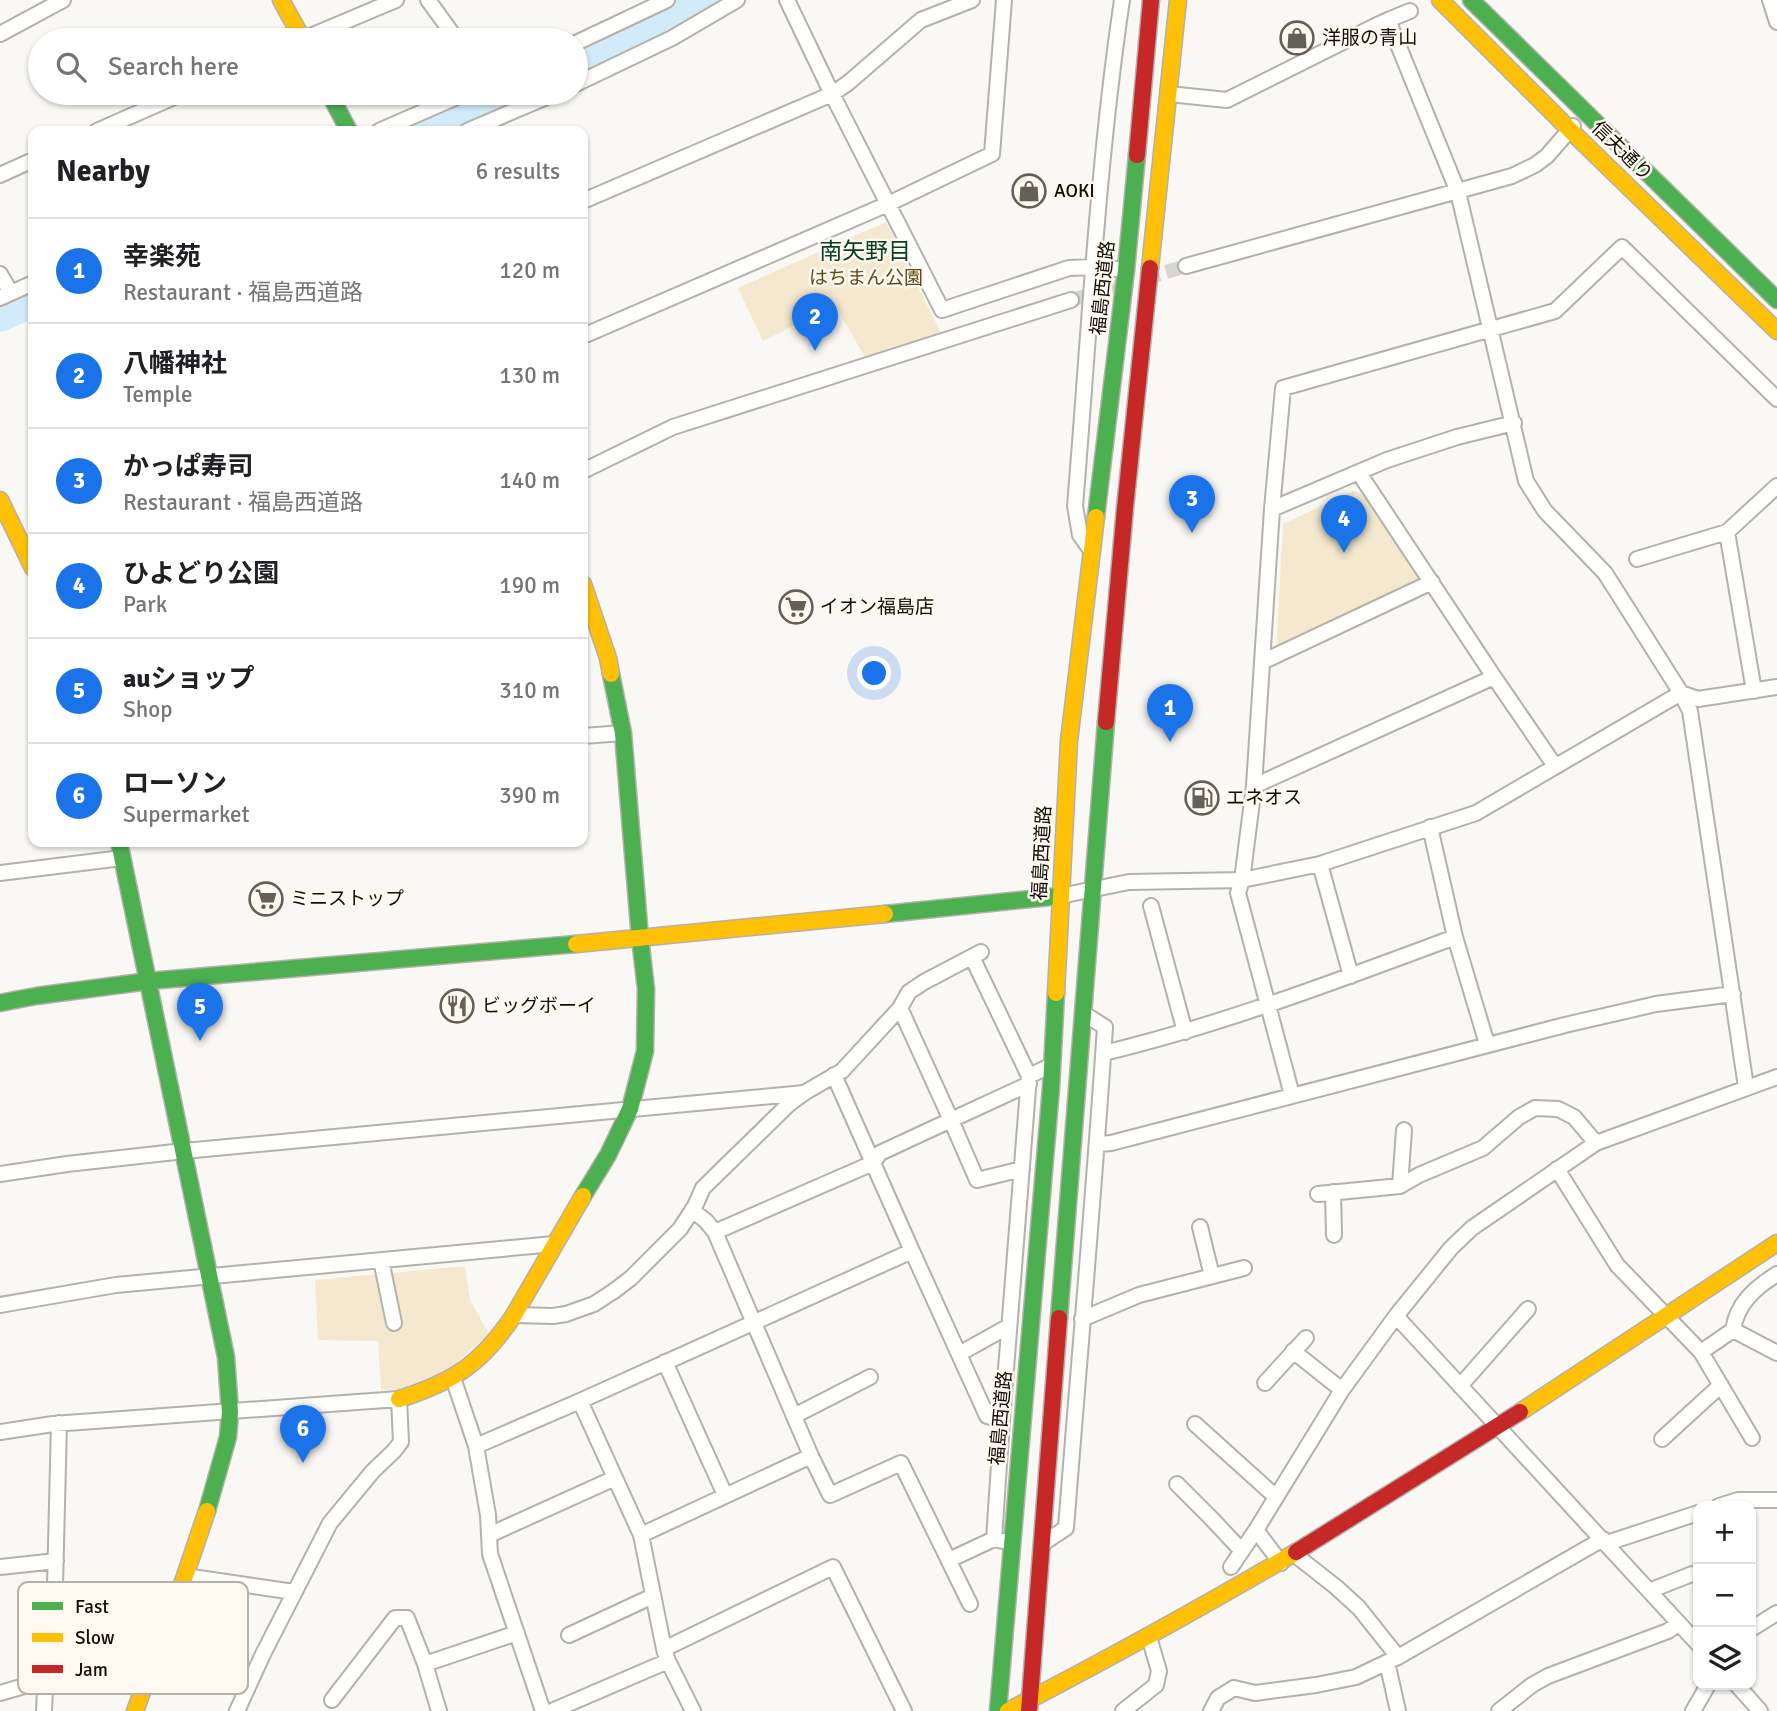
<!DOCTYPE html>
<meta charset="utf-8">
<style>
body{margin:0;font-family:Signika,"Noto Sans JP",sans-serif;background:#f2f2f2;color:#202124}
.controls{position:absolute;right:21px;bottom:21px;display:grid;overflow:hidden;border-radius:14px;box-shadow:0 2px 5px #0004}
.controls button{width:63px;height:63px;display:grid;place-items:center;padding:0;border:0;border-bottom:2px solid #e0e0e0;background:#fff;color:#202124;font:35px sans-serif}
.you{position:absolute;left:875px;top:674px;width:24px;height:24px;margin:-18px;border:5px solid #fff;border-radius:50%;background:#1a73e8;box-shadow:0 0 0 10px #1a73e833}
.badge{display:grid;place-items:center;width:46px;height:46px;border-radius:50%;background:#1a73e8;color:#fff;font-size:23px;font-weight:700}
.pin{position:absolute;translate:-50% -58px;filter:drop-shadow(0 2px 4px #0008)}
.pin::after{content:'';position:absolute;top:37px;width:24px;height:21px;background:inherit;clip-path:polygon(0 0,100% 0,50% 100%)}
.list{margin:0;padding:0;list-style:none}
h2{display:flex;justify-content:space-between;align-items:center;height:91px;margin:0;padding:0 28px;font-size:30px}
h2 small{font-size:23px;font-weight:400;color:#757577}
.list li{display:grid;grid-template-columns:46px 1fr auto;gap:21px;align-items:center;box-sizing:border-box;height:105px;padding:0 28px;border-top:2px solid #e0e0e0}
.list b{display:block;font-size:26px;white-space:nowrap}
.list p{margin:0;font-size:23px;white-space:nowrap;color:#757577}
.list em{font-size:23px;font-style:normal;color:#757577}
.icon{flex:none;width:38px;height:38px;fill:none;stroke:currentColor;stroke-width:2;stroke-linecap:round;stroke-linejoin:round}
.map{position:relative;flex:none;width:1777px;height:1711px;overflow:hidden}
.search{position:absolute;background:#fff;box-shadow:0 2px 5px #0004;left:28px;top:28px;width:560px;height:77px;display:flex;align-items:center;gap:18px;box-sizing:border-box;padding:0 24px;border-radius:38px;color:#757577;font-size:26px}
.panel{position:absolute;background:#fff;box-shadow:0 2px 5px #0004;left:28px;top:126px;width:560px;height:721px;border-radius:14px}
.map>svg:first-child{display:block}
.green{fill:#f4e8cf}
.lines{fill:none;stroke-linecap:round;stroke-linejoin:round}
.river{stroke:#d2ebf9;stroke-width:30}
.street-tunnel{stroke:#d7d5d0;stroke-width:14;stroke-dasharray:14 7;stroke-linecap:butt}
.street-casing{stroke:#b4b1ab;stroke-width:18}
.fast-casing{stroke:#b4b1ab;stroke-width:19}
.slow-casing{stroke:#b4b1ab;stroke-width:19}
.jam-casing{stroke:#b4b1ab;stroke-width:19}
.street{stroke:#fefefd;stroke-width:14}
.fast{stroke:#4caf50;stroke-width:16}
.slow{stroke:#ffc107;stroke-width:16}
.jam{stroke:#c62828;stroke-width:16}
.labels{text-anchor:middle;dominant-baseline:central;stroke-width:5;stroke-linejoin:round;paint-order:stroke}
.poi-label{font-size:19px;fill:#110e07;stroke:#fdf9f1;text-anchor:start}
.street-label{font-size:19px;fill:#110e07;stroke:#fdf9f1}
.park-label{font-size:19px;fill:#5e4a16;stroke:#fdf9f1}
.quarter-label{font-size:23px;fill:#084221;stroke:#fdf9f1}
.key{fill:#fdf9f1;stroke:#b6b2ab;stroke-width:2}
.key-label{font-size:19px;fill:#110e07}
</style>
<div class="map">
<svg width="1777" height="1711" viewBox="0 0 1777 1711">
<rect width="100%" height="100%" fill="#faf8f4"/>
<!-- green -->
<path class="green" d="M886,222l56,113 -75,26 -32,-56 -72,36 -25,-53z
M1353,491l16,5 56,86 -149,70 7,-128z
M465,1266l5,34 19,34 -43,38 -46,17 -19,1 -3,-49 -60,-1 -3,-60z"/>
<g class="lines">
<!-- river -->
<path class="river" d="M576,67l54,-24 77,-43
M427,131l89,-38
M0,317l33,-15"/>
<!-- street-tunnel -->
<path class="street-tunnel" d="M1146,278l40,-12
M1071,300l56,-16"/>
<defs>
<path id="street" d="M428,0l29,40
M787,0l45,94 110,216 127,-42 23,-1 34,3
M1770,0l7,22
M1388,20l22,-9
M0,34l63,-34
M301,40l95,-40
M576,43l91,-43
M576,84l96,-46 65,-38
M1169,94l58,6 148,-74 13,-6 70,172 68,289 19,30 60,62 76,120 9,18 56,376
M97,131l86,-38
M379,131l87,-38
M467,131l89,-38
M0,175l33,-15
M583,201l249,-107 16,-11 73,-63 51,-20
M1186,266l326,-90 23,-11 12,-9 26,-30
M0,274l11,19
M0,298l33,-15
M583,336l305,-132 104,-50 12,-154
M583,471l90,-44 398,-127
M1359,473l135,204 61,89
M1272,509l115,-49 70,-23 57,-14
M1090,549l-10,-14 -5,-29c14,-169 22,-338 47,-506
M1637,559l90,-27
M1262,662l170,-80
M1754,691l-27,-159 50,-46
M583,736l40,-3
M1254,786l240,-109
M1430,827l25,110 32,107
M1320,864l31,112
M0,873l122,-15
M1060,896l69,-14 113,-2 78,-16 156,-51 205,-120 17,6 79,-12
M1151,906l34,126
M972,957l57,119
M900,1008l51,112 -71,33 -7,10 -158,69 96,224 19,39 71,-32 69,141
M1104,1053c120,-29 235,-73 351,-116
M1292,1095l-54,-202 4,-13 12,-94 18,-277 11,-121 272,-77 67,-64 155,152
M1098,1144l13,-1 454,-118 91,-21 77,-10
M1022,1169l-45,11 -26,-60 78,-36
M1557,1169l60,96 84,87 51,86
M0,1174l67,-10 117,-13 620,-58
M1400,1186l4,-56
M1333,1192l1,43
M1318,1194l82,-8 19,-11 64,-27 36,-31 16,-9 23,1 16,8 22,26
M692,1210l14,11 9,11
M1200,1227l12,49
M912,1251l75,165 15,4
M381,1260l13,63
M0,1305l116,-20 438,-41
M514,1315l39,1 13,-2 28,-10 20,-13 17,-13 49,-49 15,-23 8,-18 86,-84 15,-11 38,-22 58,-63 9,-16 15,-10 57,-30
M1396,1316l302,328
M1082,1319l57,-24 105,-27
M1733,1330l44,23
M1293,1351l49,39
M1701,1352l32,-22c4,-27 22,-42 44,-56
M959,1354l50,-28
M665,1362l60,133
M453,1378l23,68 12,69 2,39 53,157
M1265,1383l41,-45
M1460,1386l68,-77
M580,1401l61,134 23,114 4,12 25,50
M794,1416l76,-39
M1195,1424l81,73
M0,1432l53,-8 346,-25 2,43 -7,9 -21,20 -43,52 -67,131 -26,57
M1662,1439l59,-54
M476,1446l104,-45 332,-150 -78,-176
M1177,1484l34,34 31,33
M1719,1506l19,-6h39
M489,1535l126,-57
M641,1535l170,-79
M994,1539l8,-119 27,-344 23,-11
M1607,1543l91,-30
M1042,1544l24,-16c13,-167 28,-334 39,-501l-22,-14
M1294,1554l42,33 23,21 39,49
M949,1560l45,-21 9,2
M1281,1563l-25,-33 86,-140 54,-74 55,-68 21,-20 124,-85 181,-66
M0,1567l56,-6
M1231,1567l25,-37
M185,1576l109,16
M1649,1591l43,-17
M1751,1629l26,-16
M569,1635l84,-39
M664,1649l169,-82 71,144
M1387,1662l11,49
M425,1664l92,-31
M1737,1685l23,26
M0,1693l45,-13
M332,1700l63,-82h12l18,46 14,47
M44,1711l2,-43 8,-41 5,-204
M552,1711l116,-50
M1123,1711l33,-26 3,-14 -10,-34
M1211,1711l7,-13 16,-10 21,5 61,-8 40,-8 42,-20 205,-118
M1499,1711l33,-26 16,-9 120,-45 11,-8
M1693,1711l15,-26"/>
<path id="fast" d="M1471,0l306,300
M329,93l20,38
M1096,517l30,-247 11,-115
M119,842l107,515 4,55 -2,25 -21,74
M885,914l175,-18
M0,1003l36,-7 113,-15 427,-37
M583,1196l25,-41 22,-46 15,-58 1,-62 -6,-51 -17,-205 -12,-59
M1059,1318l47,-596
M998,1711l53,-623 5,-95"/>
<path id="slow" d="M281,0l22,40
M1440,0l130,130 207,201
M1150,268l28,-268
M0,500l33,68
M583,584l25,74 3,16
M576,944l309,-30
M1056,993l13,-252 27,-224
M399,1399c55,-17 83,-36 115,-84l69,-119
M1520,1412l257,-169
M135,1711l50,-135 22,-65
M1008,1711c98,-51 193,-103 288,-159"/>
<path id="jam" d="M1137,155l14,-155
M1106,722l19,-214 25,-240
M1296,1552l224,-140
M1029,1711l30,-393"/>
</defs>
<!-- street casing -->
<use href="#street" class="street-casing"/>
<!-- fast casing -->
<use href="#fast" class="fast-casing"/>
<!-- slow casing -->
<use href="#slow" class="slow-casing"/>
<!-- jam casing -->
<use href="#jam" class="jam-casing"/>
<!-- street -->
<use href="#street" class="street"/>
<!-- fast -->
<use href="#fast" class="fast"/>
<!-- slow -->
<use href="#slow" class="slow"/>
<!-- jam -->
<use href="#jam" class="jam"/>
</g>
<!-- icons -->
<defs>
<symbol id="shop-ring" viewBox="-11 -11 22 22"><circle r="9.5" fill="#fdf9f1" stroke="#63605a" stroke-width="1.5"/><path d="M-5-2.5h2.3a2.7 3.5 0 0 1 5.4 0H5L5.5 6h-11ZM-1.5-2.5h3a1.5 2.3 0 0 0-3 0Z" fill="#63605a"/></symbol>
<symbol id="supermarket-ring" viewBox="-11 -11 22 22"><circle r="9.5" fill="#fdf9f1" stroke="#63605a" stroke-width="1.5"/><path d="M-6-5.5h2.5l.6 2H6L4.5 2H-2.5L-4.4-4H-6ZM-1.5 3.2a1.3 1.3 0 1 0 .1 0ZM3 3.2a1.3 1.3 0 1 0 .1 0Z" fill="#63605a"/></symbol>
<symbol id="fuel-ring" viewBox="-11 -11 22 22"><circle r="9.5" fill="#fdf9f1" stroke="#63605a" stroke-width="1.5"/><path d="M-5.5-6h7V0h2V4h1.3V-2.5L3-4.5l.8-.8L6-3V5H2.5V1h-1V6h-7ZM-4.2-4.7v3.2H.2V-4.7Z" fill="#63605a"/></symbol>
<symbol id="restaurant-ring" viewBox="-11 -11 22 22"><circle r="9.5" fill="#fdf9f1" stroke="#63605a" stroke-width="1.5"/><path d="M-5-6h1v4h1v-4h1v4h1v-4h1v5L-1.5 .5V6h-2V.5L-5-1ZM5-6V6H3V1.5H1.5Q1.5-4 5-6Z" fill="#63605a"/></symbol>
</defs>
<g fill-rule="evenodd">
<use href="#shop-ring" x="1278" y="19" width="38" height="38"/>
<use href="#shop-ring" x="1010" y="172" width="38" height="38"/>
<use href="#supermarket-ring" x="777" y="588" width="38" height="38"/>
<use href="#fuel-ring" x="1183" y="779" width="38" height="38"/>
<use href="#supermarket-ring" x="247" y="880" width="38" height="38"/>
<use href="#restaurant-ring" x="438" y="987" width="38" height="38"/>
</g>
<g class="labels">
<!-- poi labels -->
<g class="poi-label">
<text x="1322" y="38">洋服の青山</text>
<text x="1054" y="191">AOKI</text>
<text x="820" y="607">イオン福島店</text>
<text x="1226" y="798">エネオス</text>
<text x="290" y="899">ミニストップ</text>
<text x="482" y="1006">ビッグボーイ</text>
</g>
<!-- street labels -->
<g class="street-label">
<text transform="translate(1622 151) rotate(44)">信夫通り</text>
<text transform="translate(1103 288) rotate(-84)">福島西道路</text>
<text transform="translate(1042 853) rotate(-87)">福島西道路</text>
<text transform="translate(1001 1418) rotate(-85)">福島西道路</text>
</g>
<!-- park labels -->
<g class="park-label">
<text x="866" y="278">はちまん公園</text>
</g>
<!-- quarter labels -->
<g class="quarter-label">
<text x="865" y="251">南矢野目</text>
</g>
</g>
<!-- legend -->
<rect x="18" y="1582" width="230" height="112" rx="10" class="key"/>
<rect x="32" y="1602" width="31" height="8" fill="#4caf50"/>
<rect x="32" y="1633" width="31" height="9" fill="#ffc107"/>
<rect x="32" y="1665" width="31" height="8" fill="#c62828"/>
<g class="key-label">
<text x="75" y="1613">Fast</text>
<text x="75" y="1644">Slow</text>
<text x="75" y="1676">Jam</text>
</g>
</svg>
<div class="controls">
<button>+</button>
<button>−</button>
<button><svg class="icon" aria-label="layers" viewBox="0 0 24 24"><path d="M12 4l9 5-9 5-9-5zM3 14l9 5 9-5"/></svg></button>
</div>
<div class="you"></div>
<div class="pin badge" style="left:1170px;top:742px">1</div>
<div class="pin badge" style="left:815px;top:351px">2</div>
<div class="pin badge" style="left:1192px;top:533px">3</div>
<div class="pin badge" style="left:1344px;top:553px">4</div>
<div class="pin badge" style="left:200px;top:1041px">5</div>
<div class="pin badge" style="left:303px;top:1463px">6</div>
<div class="search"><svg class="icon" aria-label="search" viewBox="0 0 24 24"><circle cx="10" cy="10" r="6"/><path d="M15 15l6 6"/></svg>Search here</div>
<section class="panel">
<h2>Nearby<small>6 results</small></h2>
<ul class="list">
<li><span class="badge">1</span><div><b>幸楽苑</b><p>Restaurant · 福島西道路</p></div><em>120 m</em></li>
<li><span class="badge">2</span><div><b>八幡神社</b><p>Temple</p></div><em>130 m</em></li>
<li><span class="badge">3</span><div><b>かっぱ寿司</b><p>Restaurant · 福島西道路</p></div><em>140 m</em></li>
<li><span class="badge">4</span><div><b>ひよどり公園</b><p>Park</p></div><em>190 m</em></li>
<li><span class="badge">5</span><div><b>auショップ</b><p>Shop</p></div><em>310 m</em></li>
<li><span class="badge">6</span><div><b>ローソン</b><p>Supermarket</p></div><em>390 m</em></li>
</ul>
</section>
</div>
